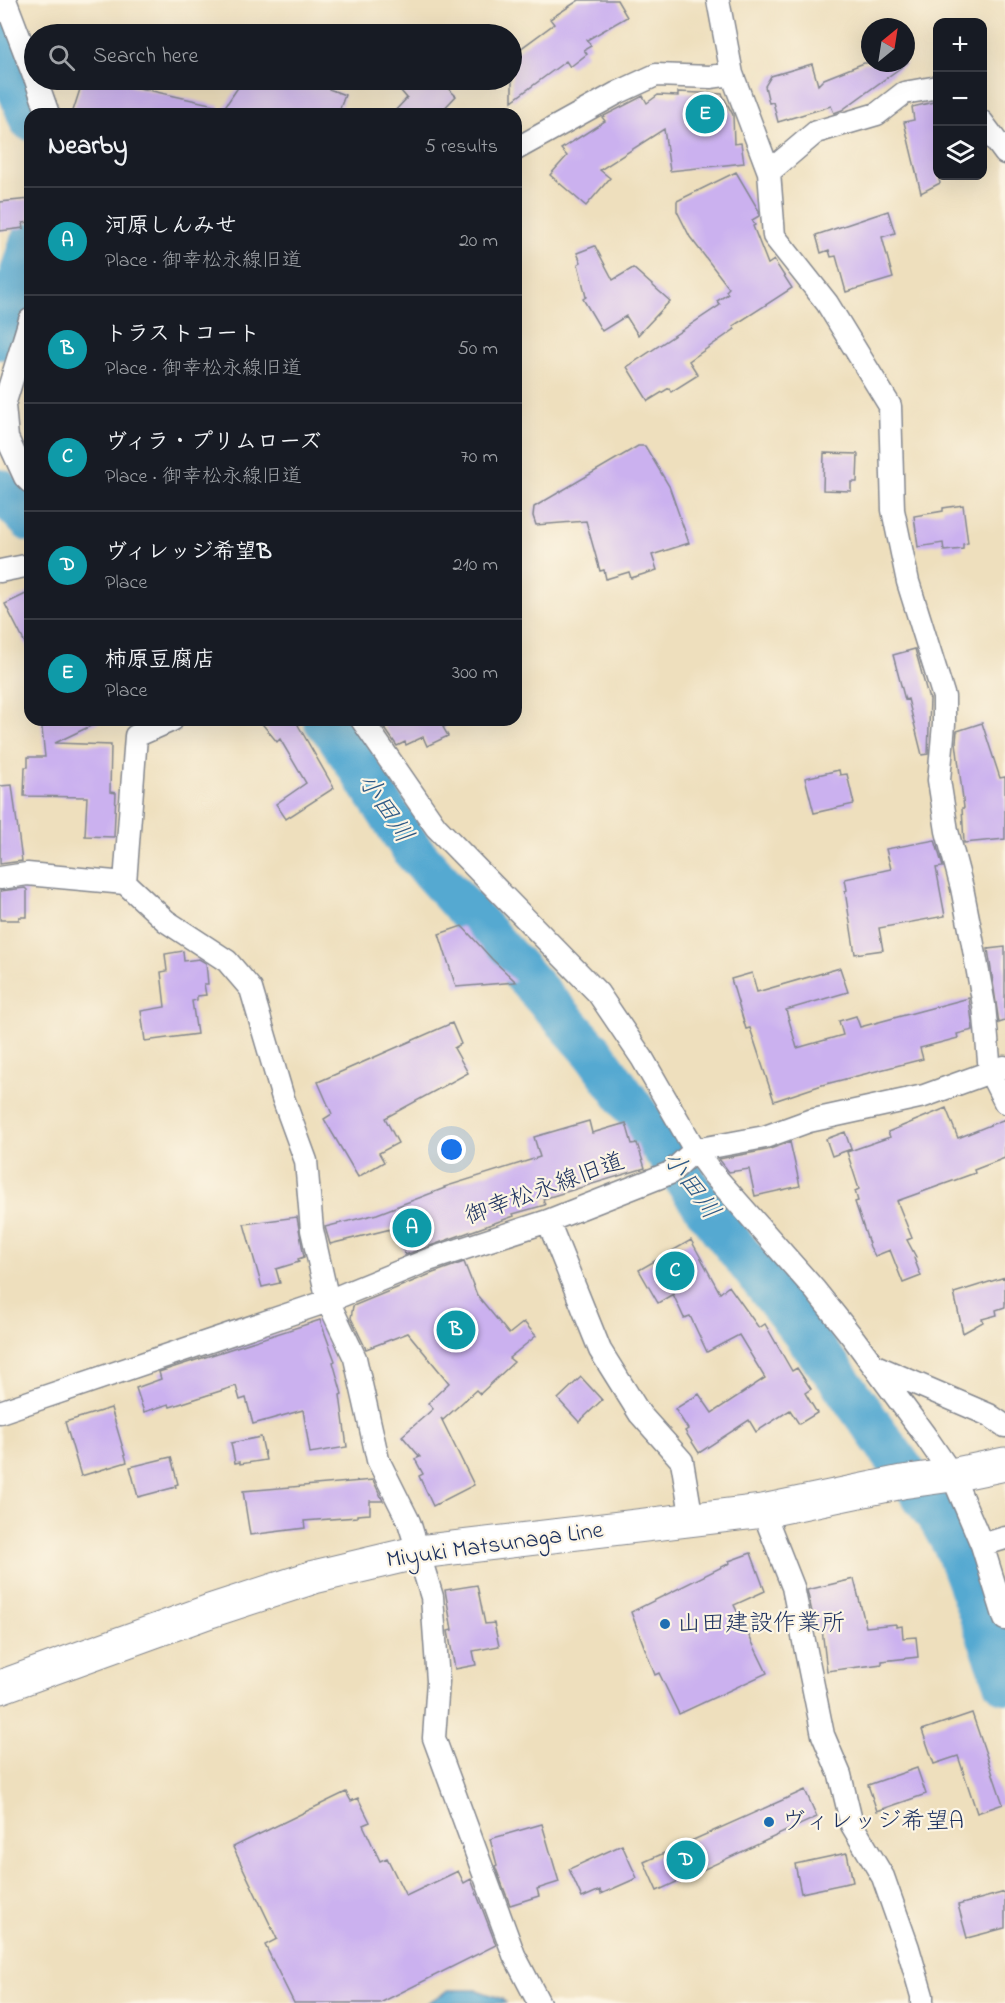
<!DOCTYPE html>
<meta charset="utf-8">
<style>
body{margin:0;font-family:"Indie Flower","Klee One",sans-serif;background:#242831;color:#f1f3f6}
.controls{position:absolute;right:18px;top:18px;display:grid;overflow:hidden;border-radius:12px;box-shadow:0 6px 24px #0002}
.controls button{width:54px;height:54px;display:grid;place-items:center;padding:0;border:0;border-bottom:2px solid #363941;background:#171b24;color:#f1f3f6;font:30px sans-serif}
.compass{position:absolute;left:861px;top:18px;width:54px;height:54px;border-radius:50%;background:#171b24;box-shadow:0 6px 24px #0002;rotate:30deg}
.you{position:absolute;left:452px;top:1150px;width:21px;height:21px;margin:-15px;border:4px solid #fff;border-radius:50%;background:#1a73e8;box-shadow:0 0 0 9px #1a73e833}
.badge{display:grid;place-items:center;width:39px;height:39px;border-radius:50%;background:#1f6fb2;color:#fff;font-size:20px;font-weight:700}
.pin{position:absolute;translate:-50% -50%;border:3px solid #fff;box-shadow:0 2px 6px #0006}
.list{margin:0;padding:0;list-style:none}
h2{display:flex;justify-content:space-between;align-items:center;height:78px;margin:0;padding:0 24px;font-size:26px}
h2 small{font-size:20px;font-weight:400;color:#9ea1a6}
.list li{display:grid;grid-template-columns:39px 1fr auto;gap:18px;align-items:center;box-sizing:border-box;height:108px;padding:0 24px;border-top:2px solid #363941}
.list b{display:block;font-size:22px;white-space:nowrap}
.list p{margin:0;font-size:20px;white-space:nowrap;color:#9ea1a6}
.list em{font-size:20px;font-style:normal;color:#9ea1a6}
.icon{flex:none;width:33px;height:33px;fill:none;stroke:currentColor;stroke-width:2;stroke-linecap:round;stroke-linejoin:round}
.map{position:relative;flex:none;width:1005px;height:2003px;overflow:hidden}
.search{position:absolute;background:#171b24;box-shadow:0 6px 24px #0002;left:24px;top:24px;width:498px;height:66px;display:flex;align-items:center;gap:15px;box-sizing:border-box;padding:0 21px;border-radius:33px;color:#9ea1a6;font-size:22px}
.panel{position:absolute;background:#171b24;box-shadow:0 6px 24px #0002;left:24px;top:108px;width:498px;height:618px;border-radius:18px}
.map>svg:first-child{display:block}
.water{fill:#55a9d1;stroke:#386c98;stroke-width:1.5}
.lines{fill:none;stroke-linecap:round;stroke-linejoin:round}
.river{stroke:#55a9d1;stroke-width:42}
.building{fill:#cbb1ef}
.minor-casing{stroke:#84878e;stroke-width:25}
.secondary-casing{stroke:#84878e;stroke-width:35}
.minor{stroke:#fff;stroke-width:22}
.secondary{stroke:#fff;stroke-width:33}
.poi-dot{fill:#1f6fb2;stroke:#fcf5e5;stroke-width:2}
.labels{text-anchor:middle;dominant-baseline:central;stroke-width:4.5;stroke-linejoin:round;paint-order:stroke}
.street-label{font-size:24px;fill:#1b2f5e;stroke:#fcf5e5}
.poi-label{font-size:24px;fill:#1b2f5e;stroke:#fcf5e5;text-anchor:start}
.water-label{font-size:26px;font-style:italic;fill:#2f5a86;stroke:#fcf5e5}
</style>
<div class="map">
<svg width="1005" height="2003" viewBox="0 0 1005 2003">
<rect width="100%" height="100%" fill="#fcf5e5"/>
<filter id="ink" filterUnits="userSpaceOnUse"><feTurbulence type="fractalNoise" baseFrequency=".0167" numOctaves="2"/><feDisplacementMap in="SourceGraphic" scale="12" xChannelSelector="R" yChannelSelector="G"/><feConvolveMatrix kernelMatrix="1 2 1 2 8 2 1 2 1" color-interpolation-filters="sRGB"/></filter>
<filter id="wash" filterUnits="userSpaceOnUse"><feTurbulence type="fractalNoise" baseFrequency=".008" numOctaves="4" result="noise"/><feDisplacementMap in="SourceGraphic" scale="24" xChannelSelector="R" yChannelSelector="G"/><feGaussianBlur stdDeviation="1.35" result="paint"/><feColorMatrix in="noise" values="0 0 0 0 0 0 0 0 0 0 0 0 0 0 0 0 0 1.4 0 .05"/><feComposite in="paint" operator="in"/></filter>
<g filter="url(#wash)">
<rect width="100%" height="100%" fill="#eedfbd"/>
<!-- water -->
<path class="water" d="M449,1990h28l25,9 3,4h-78z"/>
<g class="lines">
<!-- river -->
<path class="river" d="M0,42l30,78
M0,339l30,-95
M0,490l30,31
M324,720l12,14 77,117 180,201 117,163 125,159 105,147 15,27 50,135"/>
</g>
<g id="blocks">
<!-- building -->
<path class="building" d="M579,0h38l10,17 -40,23 4,6 -7,4 3,4 -17,13 -4,-6 -54,40v-46l42,-31 -4,-5z
M864,63h43l-65,47 -8,3 -3,-7 -53,16 -5,-20 -4,1 -4,-17 6,-10 41,-12 6,21 6,-6z
M83,80h28l20,4 -1,2 89,20 -1,8h-146z
M243,80h89l-3,9 16,6 -7,19h-118z
M414,80h25l17,16 -17,18h-47l15,-16 -6,-7z
M678,92l44,2 11,21 1,29 7,-1 3,20 -74,8 -6,-42 -64,41 10,8 -24,28 -36,-31 17,-19 -6,-7 44,-28 -3,-4 41,-21 4,7 11,-8 20,1z
M938,101v75l2,7 -19,10 -17,-71 10,-2 -2,-13z
M736,172l23,39v5l-7,4 3,5 -2,1 15,38 6,-4 18,28 -59,38 2,3 -46,32 9,14 -27,17 -2,-4 -21,13 -21,-34 93,-62 -3,-4 11,-7 -2,-3 3,-3 -39,-51 -13,-26v-10z
M30,199l-1,23 -6,1 1,5 -24,3v-29z
M888,211l7,22 -13,4 11,41 -47,14 -10,-36 -5,1 -2,-7 -8,3 -5,-18z
M595,246l18,34 20,-12 37,33 -32,34 -12,-19 -24,15 -19,-32 3,-2 -8,-33 3,-2 -4,-9z
M638,446h7l24,40 20,57 -37,12 5,15 -26,8 -2,-6 -23,7 -2,-9 -4,1 -14,-50 -50,4 -3,-9 1,-9z
M824,453l34,1 -1,28h-6v9l-28,-1z
M963,505l5,38 -5,1v5l-19,2 -1,-8 -25,4 -4,-31 29,-5v-3z
M30,592v61l-25,-49z
M915,649l13,47 2,3 -2,55 -6,1 -14,-56 -3,1 -12,-45z
M41,720h62l-48,23 56,2 -1,47 6,1 -2,44 -29,-1 2,-39 -63,-1 1,-29h3v-10h17z
M259,720h44l-5,5 36,63 -48,31 -10,-15 30,-21 -26,-44 -3,3z
M379,720h80l-16,7 5,9 -21,10 -4,-9 -17,8 -1,-3 -8,4z
M982,723l18,55 5,-1v62l-41,4 -2,-35h2l-8,-66 1,-11z
M839,770l1,5 7,-1 7,30 -40,9 -9,-35z
M12,785l10,76 -22,3v-78z
M935,840l8,27 -7,1 9,48 -66,12 4,22 -28,4 -10,-63 2,-1 -2,-11 46,-10 -5,-20z
M25,888l2,2v27h-8v3h-19v-29z
M462,926l30,33 24,23 -60,5 -17,-53z
M1005,947v74l-6,2 -11,-74z
M183,951l1,10 15,-2 7,4 2,21h-4l2,11 -9,1v4l-5,1 5,33 -52,7 -4,-30 24,-4 -4,-35 6,-1 -2,-17z
M840,968l8,24 -62,18 11,38 46,-13 -4,-14 17,-5 4,11 109,-29 4,32 -16,4 1,4 -38,10 3,11 -101,26 -48,16 -24,-73 -4,1 -15,-50 21,-6 5,19z
M452,1023l9,21 -7,4 14,25 -83,45 13,25 -19,10 5,9 -26,15 -34,-58 8,-5 -14,-32z
M946,1108l12,30 47,-19v39l-31,12 1,3 -78,28 15,37 -5,2 9,17 -2,1 7,18 -18,7 -13,-33 -15,6 -5,-9 -15,-45 3,-1 -3,-10 4,-2 -12,-37 43,-15 -2,-5z
M589,1121l3,12 34,-10 6,21 5,-1 8,25 -102,31 2,6 -32,9 1,2 -109,39 -10,-27 -65,16 -5,-17 52,-13 68,-26 -1,-1 96,-30 -6,-20z
M845,1132l6,17 -19,7 -6,-17z
M790,1142l10,44 -45,10 -6,-27 -20,3 -10,-13 48,-9z
M297,1217l7,40 -6,2 1,3 -23,7 4,14 -18,4 -18,-63z
M691,1240l29,53 9,-7 30,42 6,-4 27,47 5,-3 14,21 -6,4 12,20 -18,11 -9,-14 -34,22 -7,-12 -50,33 -14,-22 3,-2 -13,-20 24,-15 13,19 53,-35 -26,-43 -32,17 -17,-36 -6,2 -11,-24 -15,9 -19,-33z
M464,1262l13,33 32,39 15,-12 12,14 -27,22 5,4 -34,32 -4,-4 -33,30 -2,-2 33,67 -41,21 -14,-30 4,-2 -8,-15 5,-2 -18,-21 31,-27 -5,-6 21,-20 -41,-50 -42,16 -15,-31 2,-12 80,-33z
M1005,1277v30l-9,3 1,5 -15,4 1,3 -20,11 -9,-40z
M320,1320l15,41 -2,1 9,32 -2,1 7,52 -37,6 -7,-43 -50,14 -7,-26 -6,2 -4,-14 -66,21 -1,-3 -25,8 -8,-24 25,-9 -2,-7z
M581,1377l21,23 -23,22 -21,-23z
M111,1408l16,54 -46,14 -16,-54z
M261,1437l5,23 -26,4v-2l-5,1 -4,-20z
M171,1457l7,27 -3,1 1,2 -38,10 -8,-30z
M373,1480l10,21h-13v13l-13,1v2l-53,4 1,7 -55,7 -7,-44z
M751,1553l14,38 -31,14 33,68 -88,41 -20,-41 -4,2 -24,-63 99,-49 -1,-2z
M854,1579l12,48 30,-3v3l6,-1 1,12 13,-1 2,20 -36,4v3l-55,7 -5,-42 -6,1 -9,-40z
M477,1585l8,39 9,-1 5,23 -26,5 3,14 -21,4 -7,-38 4,-1 -7,-40z
M972,1713l31,91 -26,9 -19,-57 -24,8 -12,-34z
M917,1768l9,26 -49,17 -9,-26z
M805,1790l12,27 -160,74 -13,-29z
M346,1792l5,9 7,-3 12,24 -7,3 17,36 7,-3 19,38 52,-25 6,12 7,-4 25,66 -116,58h-86l-29,-58 12,-6 -44,-92z
M542,1824l17,58 -22,7 2,7 -29,9 -15,-39 2,-1 -7,-26z
M622,1845l15,33 -36,16 -1,-4 -18,8 -13,-29z
M847,1853l6,29 -52,11 -6,-29z
M1005,1892v36l-38,10 -9,-33z"/>
</g>
</g>
<g filter="url(#ink)">
<use href="#blocks" fill-opacity="0" stroke="#84878e" stroke-width="1.5"/>
<g class="lines">
<defs>
<path id="minor" d="M5,0l29,76
M718,0l14,74
M36,80l12,34
M982,122l23,31
M516,149l101,-56 39,-18 54,2 22,-3 37,98 5,64 53,67 63,103 3,104 15,72 36,115v27l-5,56 8,51 15,57 10,51 12,66 6,67 15,30
M769,172l47,-40 61,-18 27,-21 34,-6
M30,320l-26,85 3,33 18,39 5,5
M0,571l30,-6
M362,720l74,107 162,166 44,65 53,92 17,23 103,117 39,49 72,98 26,38 30,70 23,74
M0,878l27,-4 98,9 41,38 61,40 24,28 32,109 23,63 6,69 16,71 27,57 23,102 31,62 23,75 6,84 -4,57 80,217 25,48
M125,883l11,-147 36,-16
M548,1221l52,129 40,64 42,47 10,59
M873,1365l116,50 16,11
M0,1412l328,-111 100,-41 120,-39 122,-48 25,-23 70,-13 44,-16 115,-25 80,-29
M763,1511l30,76 30,148 17,40 12,50 31,52 25,71 14,48v7
M982,1545l23,-7"/>
<path id="secondary" d="M0,1687l210,-76 104,-34 105,-25 344,-41 139,-29 50,-7 53,-11"/>
</defs>
<!-- minor casing -->
<use href="#minor" class="minor-casing"/>
<!-- secondary casing -->
<use href="#secondary" class="secondary-casing"/>
<!-- minor -->
<use href="#minor" class="minor"/>
<!-- secondary -->
<use href="#secondary" class="secondary"/>
</g>
</g>
<!-- markers -->
<g class="poi-dot">
<circle cx="665" cy="1624" r="6"/>
<circle cx="769" cy="1822" r="6"/>
</g>
<g class="labels">
<!-- street labels -->
<g class="street-label">
<text transform="translate(545 1190) rotate(-20)">御幸松永線旧道</text>
<text transform="translate(495 1546) rotate(-8)">Miyuki Matsunaga Line</text>
</g>
<!-- poi labels -->
<g class="poi-label">
<text x="677" y="1624">山田建設作業所</text>
<text x="781" y="1822">ヴィレッジ希望A</text>
</g>
<!-- water labels -->
<g class="water-label">
<text transform="translate(384 809) rotate(56)">小田川</text>
<text transform="translate(690 1186) rotate(54)">小田川</text>
</g>
</g>
</svg>
<div class="controls">
<button>+</button>
<button>−</button>
<button><svg class="icon" aria-label="layers" viewBox="0 0 24 24"><path d="M12 4l9 5-9 5-9-5zM3 14l9 5 9-5"/></svg></button>
</div>
<svg class="compass" viewBox="-18 -18 36 36"><path d="M0-13l5 13h-10z" fill="#e53935"/><path d="M0 13l5-13h-10z" fill="#9ea1a6"/></svg>
<div class="you"></div>
<div class="pin badge" style="left:412px;top:1228px;background:#0f9aa8">A</div>
<div class="pin badge" style="left:456px;top:1330px;background:#0f9aa8">B</div>
<div class="pin badge" style="left:675px;top:1271px;background:#0f9aa8">C</div>
<div class="pin badge" style="left:686px;top:1860px;background:#0f9aa8">D</div>
<div class="pin badge" style="left:705px;top:114px;background:#0f9aa8">E</div>
<div class="search"><svg class="icon" aria-label="search" viewBox="0 0 24 24"><circle cx="10" cy="10" r="6"/><path d="M15 15l6 6"/></svg>Search here</div>
<section class="panel">
<h2>Nearby<small>5 results</small></h2>
<ul class="list">
<li><span class="badge" style="background:#0f9aa8">A</span><div><b>河原しんみせ</b><p>Place · 御幸松永線旧道</p></div><em>20 m</em></li>
<li><span class="badge" style="background:#0f9aa8">B</span><div><b>トラストコート</b><p>Place · 御幸松永線旧道</p></div><em>50 m</em></li>
<li><span class="badge" style="background:#0f9aa8">C</span><div><b>ヴィラ・プリムローズ</b><p>Place · 御幸松永線旧道</p></div><em>70 m</em></li>
<li><span class="badge" style="background:#0f9aa8">D</span><div><b>ヴィレッジ希望B</b><p>Place</p></div><em>210 m</em></li>
<li><span class="badge" style="background:#0f9aa8">E</span><div><b>柿原豆腐店</b><p>Place</p></div><em>300 m</em></li>
</ul>
</section>
</div>
